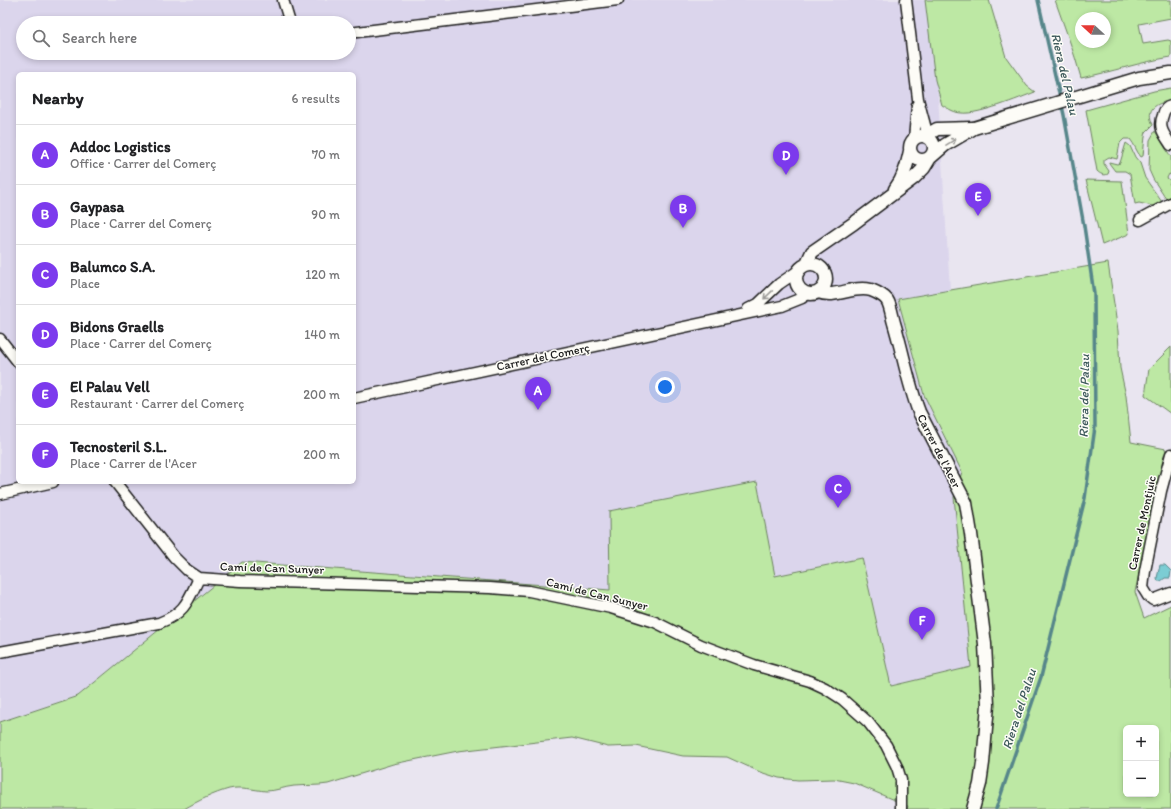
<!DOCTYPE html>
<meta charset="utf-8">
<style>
body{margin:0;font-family:Itim,sans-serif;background:#f6f6f6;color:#202124}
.controls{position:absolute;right:12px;bottom:12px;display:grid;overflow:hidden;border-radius:6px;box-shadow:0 2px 6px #0003}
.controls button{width:36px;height:36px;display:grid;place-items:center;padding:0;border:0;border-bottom:1px solid #e0e0e0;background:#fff;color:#202124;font:20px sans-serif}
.compass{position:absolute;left:1075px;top:12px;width:36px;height:36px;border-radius:50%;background:#fff;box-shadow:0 2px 6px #0003;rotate:291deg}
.you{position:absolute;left:665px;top:387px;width:14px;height:14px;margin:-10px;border:3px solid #fff;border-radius:50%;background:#1a73e8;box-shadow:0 0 0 6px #1a73e833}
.badge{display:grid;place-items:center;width:26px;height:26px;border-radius:50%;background:#7c3aed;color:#fff;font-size:13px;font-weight:700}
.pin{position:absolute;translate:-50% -33px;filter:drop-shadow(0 1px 2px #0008)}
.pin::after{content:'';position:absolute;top:21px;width:14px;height:12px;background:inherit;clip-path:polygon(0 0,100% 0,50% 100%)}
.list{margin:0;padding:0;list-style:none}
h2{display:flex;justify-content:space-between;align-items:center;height:52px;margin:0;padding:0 16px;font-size:17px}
h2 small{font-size:13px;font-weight:400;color:#757577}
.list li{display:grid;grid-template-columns:26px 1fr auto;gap:12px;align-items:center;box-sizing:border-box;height:60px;padding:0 16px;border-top:1px solid #e0e0e0}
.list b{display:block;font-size:15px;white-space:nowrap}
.list p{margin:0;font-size:13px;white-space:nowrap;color:#757577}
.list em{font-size:13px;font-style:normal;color:#757577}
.icon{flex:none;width:22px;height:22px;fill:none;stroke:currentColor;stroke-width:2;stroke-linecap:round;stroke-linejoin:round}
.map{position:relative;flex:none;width:1171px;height:809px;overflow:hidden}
.search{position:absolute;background:#fff;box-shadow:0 2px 6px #0003;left:16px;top:16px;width:340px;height:44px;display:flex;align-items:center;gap:10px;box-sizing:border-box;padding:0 14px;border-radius:22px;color:#757577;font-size:15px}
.panel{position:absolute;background:#fff;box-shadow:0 2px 6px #0003;left:16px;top:72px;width:340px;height:412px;border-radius:6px}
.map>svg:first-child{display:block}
.built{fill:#dbd5ec;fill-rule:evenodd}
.green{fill:#bde8a4;stroke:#6c8260;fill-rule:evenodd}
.water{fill:#7ccdd4;stroke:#56868a}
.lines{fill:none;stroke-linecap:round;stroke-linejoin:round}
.stream{stroke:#56868a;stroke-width:3.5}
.minor-casing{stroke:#1c1c1c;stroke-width:13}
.tertiary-casing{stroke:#1c1c1c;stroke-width:15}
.minor{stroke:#fdfcf7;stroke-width:10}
.tertiary{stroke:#fdfcf7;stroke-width:12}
.oneway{stroke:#989794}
.labels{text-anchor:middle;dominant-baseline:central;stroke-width:3;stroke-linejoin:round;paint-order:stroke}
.street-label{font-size:12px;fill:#1c1c1c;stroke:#fdfcf7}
.water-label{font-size:13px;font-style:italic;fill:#3e5a5c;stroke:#fdfcf7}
</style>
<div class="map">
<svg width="1171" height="809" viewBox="0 0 1171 809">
<rect width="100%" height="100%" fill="#e9e5f0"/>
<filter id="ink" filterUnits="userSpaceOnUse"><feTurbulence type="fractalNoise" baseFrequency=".025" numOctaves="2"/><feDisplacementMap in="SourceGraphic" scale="8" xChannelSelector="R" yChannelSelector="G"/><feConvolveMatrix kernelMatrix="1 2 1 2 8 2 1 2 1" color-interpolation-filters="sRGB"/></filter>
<g filter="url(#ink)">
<!-- built -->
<path class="built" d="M0,0h931l5,64 14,226 -52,9 26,96 39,77 -9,25 17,170 -80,19 -29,-128 -88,18 -17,-94 -146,108 -369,-28 -164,134 -78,26zM23,23h326v30h-326zM18,74h336v408h-336z"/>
<!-- green -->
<path class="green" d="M925,0h64l17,57 21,29 8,6c-15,6 -57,23 -73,21 -7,0 -13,-4 -20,-8l-7,-25z
M1055,0h116v18l-32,6 4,20 25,-4 3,1v16c-30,5 -60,15 -90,21 -7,-27 -17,-52 -26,-78zM1081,18h24v24h-24z
M1171,88v12c-15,4 -26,8 -18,25l-7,7 -1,4 -2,20 -2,1c-5,-6 -6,-12 -11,-18h-6l-4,4 -3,16 -8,-2 -5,3v4l5,7 -1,3c-4,2 -8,0 -11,-3l-11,-61 68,-19z
M1155,131l16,26v18l-2,-1 -2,4 4,3 -2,3 2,1v11l-5,3 -13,-20 -4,-9 1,-30z
M1126,143l4,3 5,11 5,6 5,15 17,24 -9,4 -14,-3 -4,1 -5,-30 -5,-3h-10l-6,-8v-1l8,2 3,-1z
M1086,180l36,1 7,53 -27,11z
M1108,263l10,68 2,37 6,28 5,46 35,7 -31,143 9,26 27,-13v204h-264l1,-3 -54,-23 -20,-4 -36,1 -19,-2 -19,-6 -33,-15 -44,-1 -47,-10 -28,1 -36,-9 -114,13 -65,13 -65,20c-11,2 -23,1 -34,2 -10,1 -18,5 -28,5 -12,-1 -25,-5 -37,-2 -15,4 -31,12 -45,20h-184v-87l78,-26 164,-134 368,28 -1,-79 148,-29 18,94 87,-18 29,128 80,-19 -17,-170 8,-25 -38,-77 -26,-96zM1126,728h30v66h-30z
M1171,347v67l-26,-19 4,-26z"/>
<!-- water -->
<path class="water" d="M1160,565h5l6,6 -1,7h-5l-4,3h-3l-1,-3z"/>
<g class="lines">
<!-- stream -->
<path class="stream" d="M996,809l45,-132 44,-179 10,-71 -1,-133 -10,-68 -20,-111 -26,-115"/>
<defs>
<path id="minor" d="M283,0l7,23
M906,0l12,99 8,30 -1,7
M349,33l269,-33
M1171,106c-5,1 -7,4 -8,9 -5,13 1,19 8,30
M914,139l3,-34
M1140,220l31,-17
M748,309l10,-5 21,-20 19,-13
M0,339l18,23
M354,398l428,-92 20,-8 7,-5
M1171,454l-10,37 -16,80 -2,17 5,8 5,4 18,-7
M115,482l59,75 13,13 12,8 41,3 250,7 39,3 82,17 44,14 46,23 53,20 56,16 15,7 17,11 26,23 18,23 11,22 4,13v29
M0,494l53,-12
M0,652l159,-29c26,-10 29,-22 40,-45"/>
<path id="tertiary" d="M910 148a12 12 0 1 1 24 0a12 12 0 1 1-24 0Z
M925,136l12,-7 35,-1
M895,189c9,-12 12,-24 15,-38
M796 279a15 15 0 1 1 30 0a15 15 0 1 1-30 0Z
M806,265l6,-13 42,-29 60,-45 10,-10 6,-10 15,-13 29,-17 165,-50 32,-5
M818,292c18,7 35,-7 53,-2 5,2 13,6 16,10 4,6 5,17 7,23 9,30 14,60 25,89l47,91 5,31 14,110 3,61 -5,58 -3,21 -7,25"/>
</defs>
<!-- minor casing -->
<use href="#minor" class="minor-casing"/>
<!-- tertiary casing -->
<use href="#tertiary" class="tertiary-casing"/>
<!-- minor -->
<use href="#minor" class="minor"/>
<!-- tertiary -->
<use href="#tertiary" class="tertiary"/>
</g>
<!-- one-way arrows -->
<defs><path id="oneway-shaft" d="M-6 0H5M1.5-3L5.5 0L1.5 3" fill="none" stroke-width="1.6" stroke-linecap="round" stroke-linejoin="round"/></defs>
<g class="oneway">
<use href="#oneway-shaft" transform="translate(951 142) rotate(-32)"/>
<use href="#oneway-shaft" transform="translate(768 295) rotate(136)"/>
</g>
</g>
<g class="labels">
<!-- street labels -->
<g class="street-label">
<text transform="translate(543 357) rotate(-12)">Carrer del Comerç</text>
<text transform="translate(939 451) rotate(63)">Carrer de l'Acer</text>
<text transform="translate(1142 523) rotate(-78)">Carrer de Montjuïc</text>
<text transform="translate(272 568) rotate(2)">Camí de Can Sunyer</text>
<text transform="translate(597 594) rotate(14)">Camí de Can Sunyer</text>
</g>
<!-- water labels -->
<g class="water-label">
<text transform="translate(1065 74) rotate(77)">Riera del Palau</text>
<text transform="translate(1084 396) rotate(-89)">Riera del Palau</text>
<text transform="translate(1019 709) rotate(-72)">Riera del Palau</text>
</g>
</g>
</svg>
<div class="controls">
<button>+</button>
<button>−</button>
</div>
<svg class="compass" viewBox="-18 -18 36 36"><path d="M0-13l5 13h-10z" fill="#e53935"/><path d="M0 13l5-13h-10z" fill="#757577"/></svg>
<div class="you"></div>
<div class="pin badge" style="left:538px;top:410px">A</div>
<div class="pin badge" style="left:683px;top:228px">B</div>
<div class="pin badge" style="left:838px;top:508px">C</div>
<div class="pin badge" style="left:786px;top:175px">D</div>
<div class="pin badge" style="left:978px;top:216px">E</div>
<div class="pin badge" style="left:922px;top:640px">F</div>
<div class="search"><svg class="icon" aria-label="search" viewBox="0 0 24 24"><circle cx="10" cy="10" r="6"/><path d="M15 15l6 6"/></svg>Search here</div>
<section class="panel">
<h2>Nearby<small>6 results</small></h2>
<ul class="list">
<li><span class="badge">A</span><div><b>Addoc Logistics</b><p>Office · Carrer del Comerç</p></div><em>70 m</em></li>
<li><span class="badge">B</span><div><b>Gaypasa</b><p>Place · Carrer del Comerç</p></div><em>90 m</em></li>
<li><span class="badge">C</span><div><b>Balumco S.A.</b><p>Place</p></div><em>120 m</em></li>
<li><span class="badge">D</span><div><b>Bidons Graells</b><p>Place · Carrer del Comerç</p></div><em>140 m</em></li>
<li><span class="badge">E</span><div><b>El Palau Vell</b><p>Restaurant · Carrer del Comerç</p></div><em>200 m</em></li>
<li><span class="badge">F</span><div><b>Tecnosteril S.L.</b><p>Place · Carrer de l'Acer</p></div><em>200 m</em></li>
</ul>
</section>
</div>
